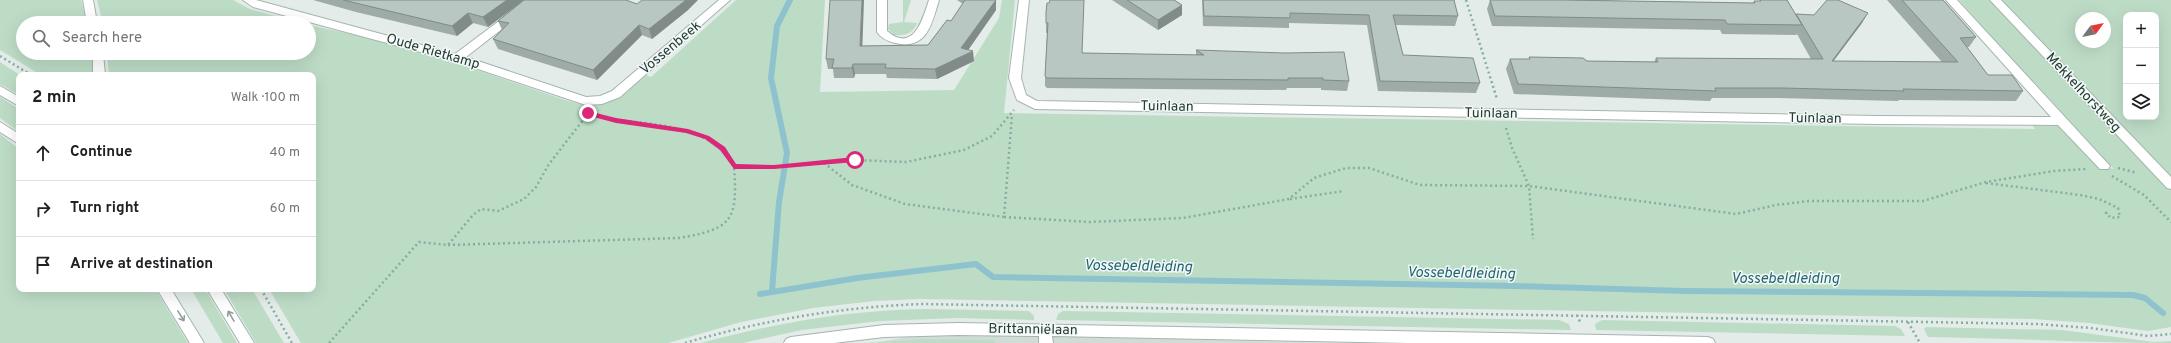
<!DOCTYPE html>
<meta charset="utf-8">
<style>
body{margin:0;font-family:Overpass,sans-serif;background:#f2f2f2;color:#202124}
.controls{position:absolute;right:12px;top:12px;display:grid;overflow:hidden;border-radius:8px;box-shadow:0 4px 16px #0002}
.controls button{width:36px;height:36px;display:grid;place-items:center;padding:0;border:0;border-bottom:1px solid #e0e0e0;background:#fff;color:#202124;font:20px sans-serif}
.compass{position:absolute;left:2075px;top:12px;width:36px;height:36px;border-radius:50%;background:#fff;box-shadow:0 4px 16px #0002;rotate:57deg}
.stop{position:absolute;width:12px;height:12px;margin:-9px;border:3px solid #db2777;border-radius:50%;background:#fff}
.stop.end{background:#db2777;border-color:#fff;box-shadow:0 1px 4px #0008}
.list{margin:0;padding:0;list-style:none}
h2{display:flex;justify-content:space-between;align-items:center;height:52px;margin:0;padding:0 16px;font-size:17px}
h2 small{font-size:13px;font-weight:400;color:#757577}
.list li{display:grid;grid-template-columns:26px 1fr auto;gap:12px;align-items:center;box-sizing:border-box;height:56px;padding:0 16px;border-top:1px solid #e0e0e0}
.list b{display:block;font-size:15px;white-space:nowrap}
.list em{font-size:13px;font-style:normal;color:#757577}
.icon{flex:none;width:22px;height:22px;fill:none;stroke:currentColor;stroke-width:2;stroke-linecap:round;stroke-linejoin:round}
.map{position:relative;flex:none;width:2171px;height:343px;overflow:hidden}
.search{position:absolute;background:#fff;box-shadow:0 4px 16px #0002;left:16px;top:16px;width:300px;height:44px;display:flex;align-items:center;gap:10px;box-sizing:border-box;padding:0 14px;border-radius:22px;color:#757577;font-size:15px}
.panel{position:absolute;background:#fff;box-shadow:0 4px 16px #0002;left:16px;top:72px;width:300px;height:220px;border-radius:8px}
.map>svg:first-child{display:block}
.built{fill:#d1dcd7}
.green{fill:#bddcc6;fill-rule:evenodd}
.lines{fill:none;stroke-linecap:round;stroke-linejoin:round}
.stream{stroke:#8ec3ce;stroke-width:6}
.street-casing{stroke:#a6b4af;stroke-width:2}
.secondary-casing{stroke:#a2b7b0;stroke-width:2}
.path{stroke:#85aea2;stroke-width:2.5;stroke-dasharray:2 3;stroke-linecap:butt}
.street{fill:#fff;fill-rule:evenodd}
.secondary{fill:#fff;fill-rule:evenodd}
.wall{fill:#9eaba6}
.shaded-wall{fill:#818b87}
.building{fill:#b8c7c1;stroke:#818b87}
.oneway{stroke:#929e9a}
.route{fill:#db2777}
.labels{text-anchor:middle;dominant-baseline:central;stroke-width:3;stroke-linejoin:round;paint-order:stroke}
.street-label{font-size:14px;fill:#243c36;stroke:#f3f9f6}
.water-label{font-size:15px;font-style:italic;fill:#216575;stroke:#f3f9f6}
</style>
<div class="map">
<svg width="2171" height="343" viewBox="0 0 2171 343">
<rect width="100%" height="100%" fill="#e3ece8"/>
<!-- built -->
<path class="built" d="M929,333l404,10h-459z"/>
<!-- green -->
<path class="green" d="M0,0h81l6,23h-64v30h70l3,22h-55l-41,-25z
M97,0h136l17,9 51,14h-198z
M736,0h89l-5,92 134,-2 45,-72 3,-18h13l-11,113 1031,16 -3,-4 30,1 43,41 9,2 -51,-52 -104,-117h32l180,190v137l-23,4 -59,-8 -56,-4 -1113,-20 -46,2 -61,7 -72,14 -73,21h-367l-32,-54h44v-214h-204l-2,-22h202v-28l55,12 81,22 123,42 17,4 16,-1 18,-6 27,-23 5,2zM1554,287l321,5h1l-191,-1z
M903,0h8l-7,22 13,1c-4,11 -13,13 -23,12l-6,-6 1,-5 14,-2z
M2000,0h171v176zM2126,15h30v102h-30zM2081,18h24v24h-24z
M0,62l20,13 -1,20 -19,-11z
M0,97l19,12v23l-19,-14z
M0,134l19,15v140h136l33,54h-188z
M191,289h14l32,54h-14z
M224,289h28l32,54h-28z
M925,309l104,2 5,5v4l-78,-2 -76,3 -78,9 -59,13h-42c74,-20 148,-33 224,-34z
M1063,311l496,9 10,4 2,6 -515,-10 2,-6z
M1602,320l293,6 6,3 4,7 -309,-6 -1,-6z
M1926,327l136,3 92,12 17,-1v2c-81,0 -162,-5 -243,-6l-4,-8z
M923,339l72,1v3h-130z"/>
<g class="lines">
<!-- stream -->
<path class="stream" d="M772,291l7,-89 8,-49 -16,-75 6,-52 13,-26
M760,294l97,-16 119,-14 17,13 522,9 170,5 448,4 12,3 18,15"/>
<defs>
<path id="street" d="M83,0h10l4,23h-10z
M243,0h13l199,54 72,-54h12l-73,57 120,40 14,-1 12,-5 107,-91h11l-110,97 -18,7 -16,1 -132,-44 -201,-54z
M877,0h10v31c27,23 36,-13 42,-31h10c-7,23 -12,51 -44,43 -8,-2 -14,-5 -18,-11z
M1019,0h10l-8,78 5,17 11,6 839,15 175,1 -105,-117h11l153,166 -2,3h-8l-42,-44 -182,-1 -841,-15 -18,-9 -8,-22z
M1990,0h11l170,177v12l-4,-1z
M93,53h10l2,22h-12z
M958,323l750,14 5,2 2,4h-306l-357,-7 1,7h-14v-7l-81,-1 -74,2 -50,6h-50l2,-4 5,-2 93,-12z"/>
<path id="secondary" d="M0,86l19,11v9l-19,-11z
M0,122l19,12v10l-19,-12z
M157,289h14l33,54h-14z
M207,289h14l33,54h-14z"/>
</defs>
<!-- street casing -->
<use href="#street" class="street-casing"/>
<!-- secondary casing -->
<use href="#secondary" class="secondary-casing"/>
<!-- path -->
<path class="path" d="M1466,0l31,99
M0,56l31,19
M595,116c46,10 114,3 139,51h40l81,-7 51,2 58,-12 28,-14 22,-26
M1506,128l6,20 17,38 4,53
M824,163l28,22 53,19 99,13 8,-102
M2118,168l19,5
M2112,176l32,19 27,27
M1986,183l94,12 19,4 19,9 2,9 -9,1 -5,-5 3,-1
M1290,199l54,-8
M1004,217l86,5 93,-4 106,-19 25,-21 32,-10h23l51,17 109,1 207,28 40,-9 33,-4h114l63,-19 68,-11 32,-2
M448,245l231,-7c53,-9 59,-17 55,-71
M261,289l31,54
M1577,315l4,9
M1908,322l12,21
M329,343l90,-101 29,3 25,-30 8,-6 17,2 26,-12 12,-12 13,-23 38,-49
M685,343c78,-23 156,-36 237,-39l1115,20 54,4 57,8 23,-2"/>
<!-- street -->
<use href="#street" class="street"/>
<!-- secondary -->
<use href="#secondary" class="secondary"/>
</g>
<!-- wall -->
<path class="wall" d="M313,0h313l11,4 51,6 -36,29 -10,-4 -45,45 -99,-31 -5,-10 9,-9 -4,-9 20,-16 -30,22 -15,-4 -16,13 -101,-24z
M957,0h39v10l-28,40 6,11 -37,18 -50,-1 -1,-4h-31l-1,4h-20l-1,-9h-5l-2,-10 36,-13 66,-1 23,-24 12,-17z
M1112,0h62l8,5v10l-24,15z
M1202,0h252l4,16 -3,10 -59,-1 7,30 77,28 -4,10 -98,-2 -11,-66 -78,-2v5l-86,-2z
M1490,0h73l190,3 1,-2h5l1,-1h27l9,15v-1l66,9 -29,38 109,1 -55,-62h56l33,37 -7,10h-2l21,28 35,16 -7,10 -117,-1 -1,1 -122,-3h-64l-2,3 -196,-7 -8,-25 4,-10h19v-2l58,4 67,1 2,-4 155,1 -14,-25 -1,1 -74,-1 -2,-4 -228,-4 -5,-17z
M1049,3l34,50 113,2v-5l153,31 -2,10 -26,-1v-2h-34l-1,2 -239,-2 -2,-2v-10l2,-43h-1v-10z"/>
<!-- shaded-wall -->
<path class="shaded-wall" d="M507,0h17l-36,27 -5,-10z
M686,0h12l-10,10 -36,29 -3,-10z
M862,0h2l-2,56 -2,-10z
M996,0v10l-32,46 9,-5 1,10 -37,18 -2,-10 26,-21z
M1182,5v10l-24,15v-10z
M468,13l5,10 -16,13 -5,-10z
M1868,13l-6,10 -36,48 6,-10z
M639,25l3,10 -45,45 -4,-10z
M853,64l2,10 -1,4 -2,-10z"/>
<!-- building -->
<path class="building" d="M343,0h164l-24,17 -15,-4 -16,13z
M524,0h102l11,4 5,-4h44l-37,29 -10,-4 -46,45 -100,-31 16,-16 -11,-2z
M830,0h32l-2,46 68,-1 19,-25 4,1 14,-21h31l-35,48 12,3 -38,18 -50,-1 1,-4h-33l-1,4h-20l2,-9h-8z
M1050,0h34l-2,53 122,2 -8,-5 88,3 60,-1 5,29 -26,-1v-2h-35v2l-241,-2 -2,-2 3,-53h-2v-11l1,-9h2z
M1127,0h47l8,5 -24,15z
M1203,0h251l4,16 -65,-1 10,40 70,3 7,25 -100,-2 -11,-66 -79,-2v5l-86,-2z
M1490,0h73l192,3 -1,-2h7l-1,-1h27l15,25 -75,-1 -2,-4 -230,-4z
M1827,0h11l30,13 -36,48 126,1 -56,-62h41l33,37 -16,1 28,37h24l11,16 -120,-2 1,2 -122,-3h-67l1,3 -198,-7 -8,-25h20l-1,-2 54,1 4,3 71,1 -2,-4 167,1 -27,-45 18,1z"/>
<!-- one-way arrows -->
<defs><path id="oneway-shaft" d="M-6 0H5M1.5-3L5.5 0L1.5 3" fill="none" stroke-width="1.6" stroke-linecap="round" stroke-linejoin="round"/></defs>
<g class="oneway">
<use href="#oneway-shaft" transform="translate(181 316) rotate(58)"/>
<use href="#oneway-shaft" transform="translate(231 316) rotate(-120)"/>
</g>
<!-- route -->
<path class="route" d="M588,111l28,7 72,11 21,7 16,11 11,17 38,1 81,-8 4,3 -4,2 -81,7h-40l-14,-19 -15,-11 -19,-6 -70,-10 -30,-8v-3z"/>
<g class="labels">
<!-- street labels -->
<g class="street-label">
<text transform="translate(671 48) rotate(-40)">Vossenbeek</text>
<text transform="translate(433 52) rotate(16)">Oude Rietkamp</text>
<text transform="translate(2083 93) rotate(47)">Mekkelhorstweg</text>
<text transform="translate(1167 107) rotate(1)">Tuinlaan</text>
<text transform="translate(1491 114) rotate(1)">Tuinlaan</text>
<text transform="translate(1815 119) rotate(1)">Tuinlaan</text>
<text transform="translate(1033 330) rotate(1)">Brittanniëlaan</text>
</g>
<!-- water labels -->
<g class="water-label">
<text transform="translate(1138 267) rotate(1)">Vossebeldleiding</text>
<text transform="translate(1461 274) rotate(1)">Vossebeldleiding</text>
<text x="1785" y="279">Vossebeldleiding</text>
</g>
</g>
</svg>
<div class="controls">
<button>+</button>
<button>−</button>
<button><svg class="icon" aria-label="layers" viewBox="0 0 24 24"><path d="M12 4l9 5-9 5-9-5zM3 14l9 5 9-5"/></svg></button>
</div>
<svg class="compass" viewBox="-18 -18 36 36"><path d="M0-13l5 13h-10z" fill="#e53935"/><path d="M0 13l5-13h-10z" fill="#757577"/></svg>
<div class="stop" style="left:855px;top:160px"></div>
<div class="stop end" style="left:588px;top:113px"></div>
<div class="search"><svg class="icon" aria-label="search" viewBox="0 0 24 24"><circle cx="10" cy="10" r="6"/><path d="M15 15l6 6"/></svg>Search here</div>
<section class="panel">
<h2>2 min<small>Walk · 100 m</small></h2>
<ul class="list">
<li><svg class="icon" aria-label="ahead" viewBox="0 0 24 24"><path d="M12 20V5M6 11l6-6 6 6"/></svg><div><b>Continue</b></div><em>40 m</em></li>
<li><svg class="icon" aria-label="right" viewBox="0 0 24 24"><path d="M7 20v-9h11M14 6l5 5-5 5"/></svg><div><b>Turn right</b></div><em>60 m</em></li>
<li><svg class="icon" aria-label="arrive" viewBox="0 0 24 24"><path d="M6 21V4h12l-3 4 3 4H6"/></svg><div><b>Arrive at destination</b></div></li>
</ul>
</section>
</div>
